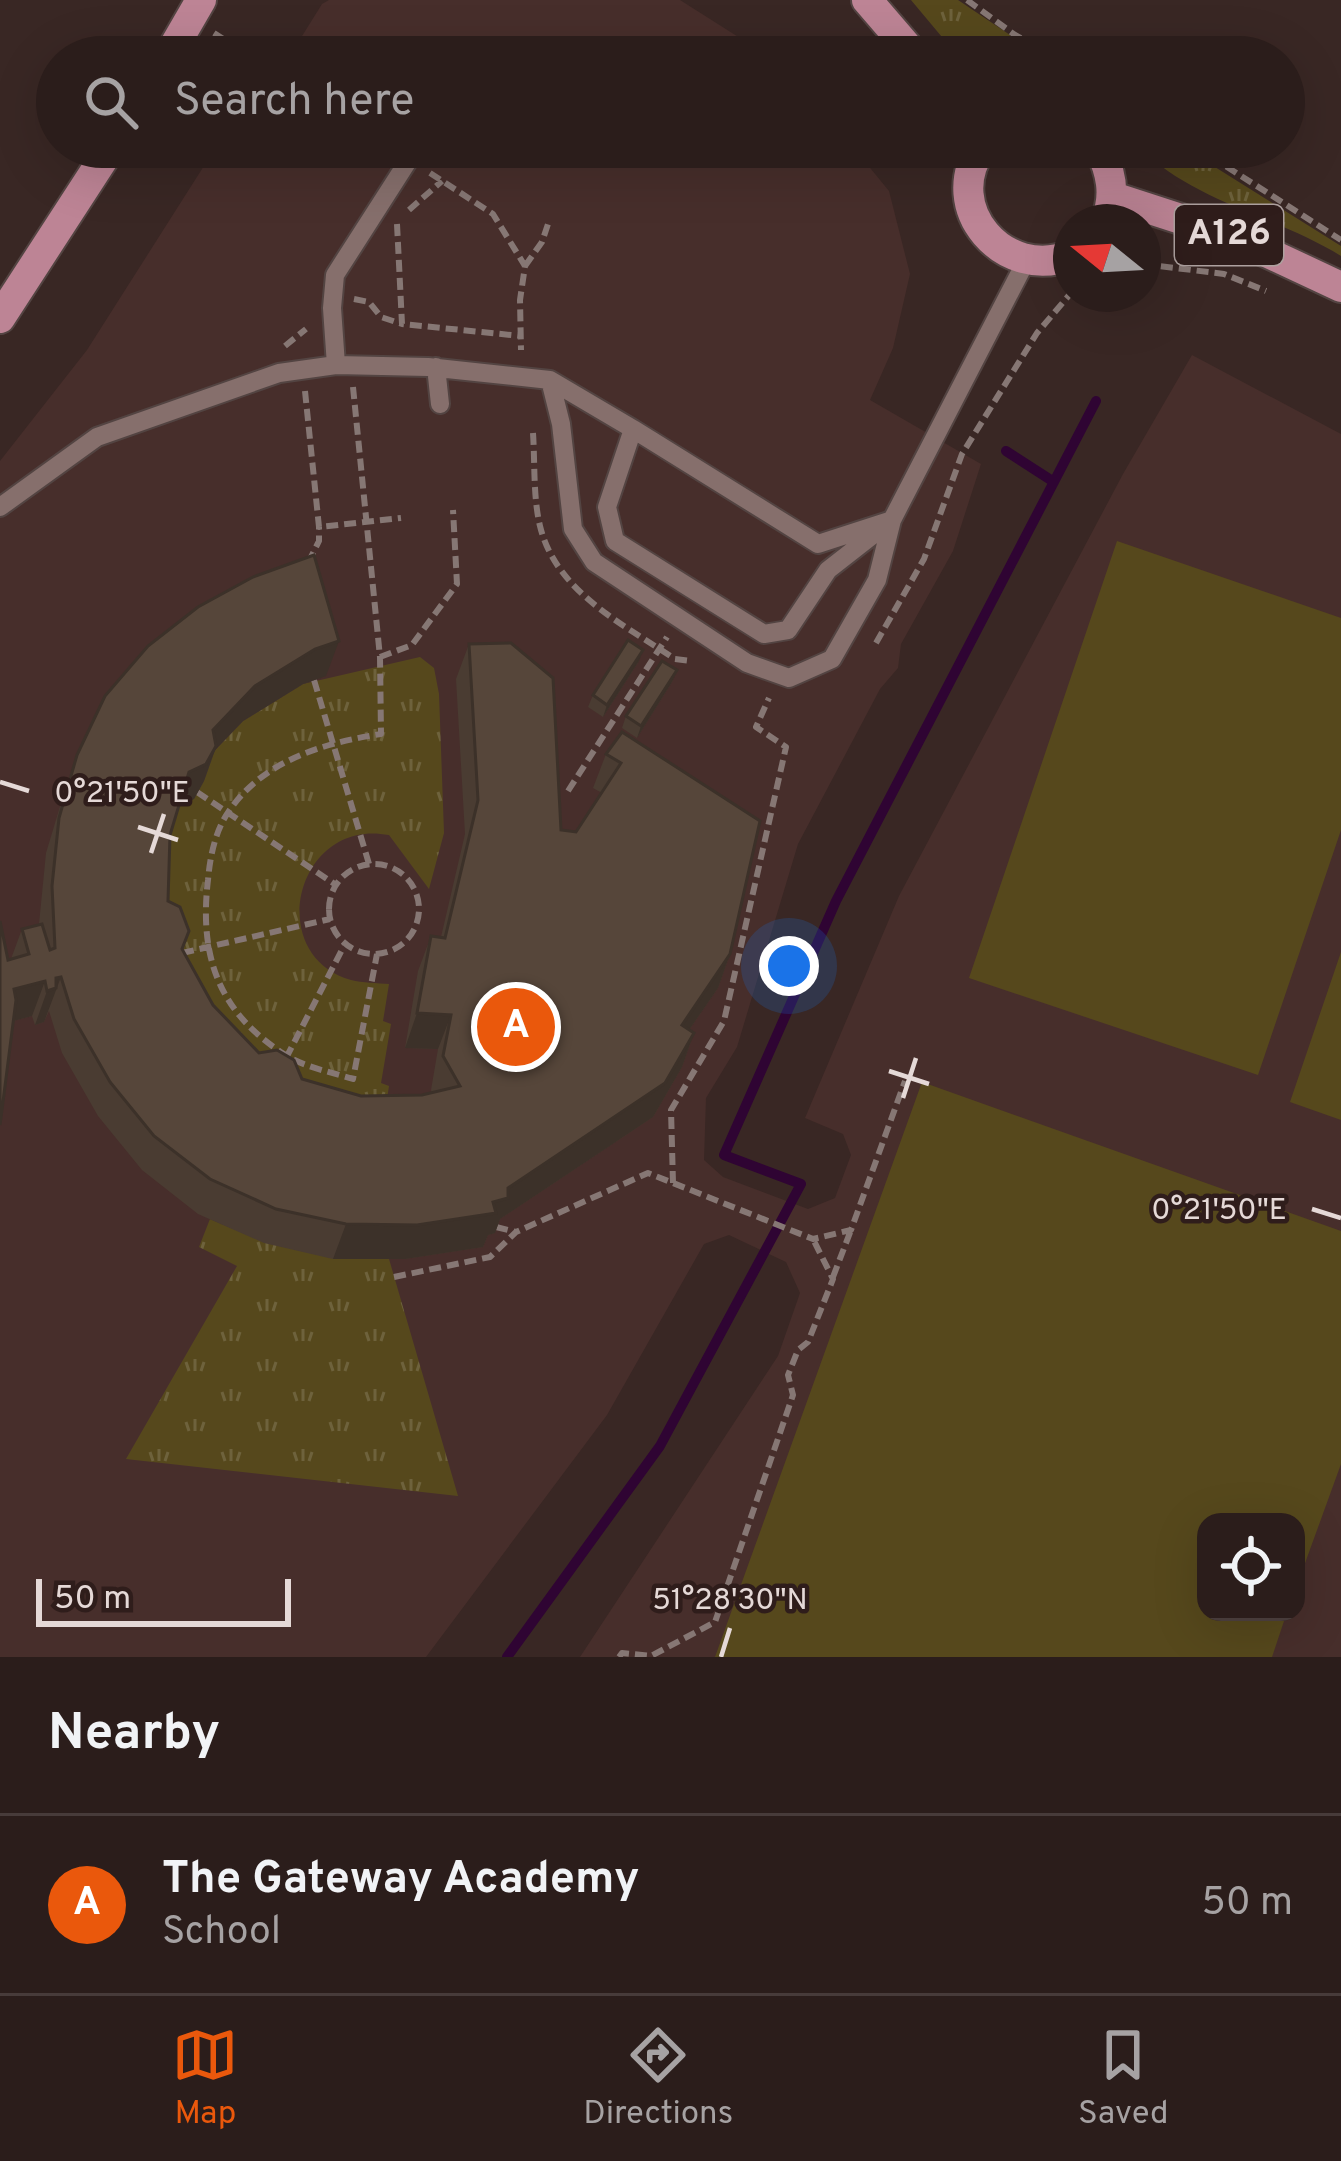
<!DOCTYPE html>
<meta charset="utf-8">
<style>
body{margin:0;font-family:Overpass,sans-serif;background:#372a28;color:#f1f3f6}
.controls{position:absolute;right:36px;bottom:36px;display:grid;overflow:hidden;border-radius:24px;box-shadow:0 12px 48px #0002}
.controls button{width:108px;height:108px;display:grid;place-items:center;padding:0;border:0;border-bottom:3px solid #473b3a;background:#2b1d1b;color:#f1f3f6;font:60px sans-serif}
.compass{position:absolute;left:1053px;top:204px;width:108px;height:108px;border-radius:50%;background:#2b1d1b;box-shadow:0 12px 48px #0002;rotate:288deg}
.scale{position:absolute;left:36px;bottom:30px;width:255px;box-sizing:border-box;padding-left:12px;border:6px solid #e5d9d7;border-top:0;font-size:33px;line-height:42px;white-space:nowrap;color:#e5d9d7;-webkit-text-stroke:9px #2f1d1b;paint-order:stroke}
.you{position:absolute;left:789px;top:966px;width:42px;height:42px;margin:-30px;border:9px solid #fff;border-radius:50%;background:#1a73e8;box-shadow:0 0 0 18px #1a73e833}
.badge{display:grid;place-items:center;width:78px;height:78px;border-radius:50%;background:#ea580c;color:#fff;font-size:39px;font-weight:700}
.pin{position:absolute;translate:-50% -50%;border:6px solid #fff;box-shadow:0 3px 12px #0006}
.list{margin:0;padding:0;list-style:none}
h2{display:flex;justify-content:space-between;align-items:center;height:156px;margin:0;padding:0 48px;font-size:51px}
h2 small{font-size:39px;font-weight:400;color:#a6a2a3}
.list li{display:grid;grid-template-columns:78px 1fr auto;gap:36px;align-items:center;box-sizing:border-box;height:180px;padding:0 48px;border-top:3px solid #473b3a}
.list b{display:block;font-size:45px;white-space:nowrap}
.list p{margin:0;font-size:39px;white-space:nowrap;color:#a6a2a3}
.list em{font-size:39px;font-style:normal;color:#a6a2a3}
.icon{flex:none;width:66px;height:66px;fill:none;stroke:currentColor;stroke-width:2;stroke-linecap:round;stroke-linejoin:round}
.map{position:relative;flex:none;width:1341px;height:1657px;overflow:hidden}
.search{position:absolute;background:#2b1d1b;box-shadow:0 12px 48px #0002;left:36px;right:36px;top:36px;height:132px;display:flex;align-items:center;gap:30px;box-sizing:border-box;padding:0 42px;border-radius:66px;color:#a6a2a3;font-size:45px}
.sheet{height:336px;background:#2b1d1b}
nav{display:flex;justify-content:space-around;align-items:center;box-sizing:border-box;height:168px;border-top:3px solid #473b3a;background:#2b1d1b;font-size:33px;color:#a6a2a3}
nav a{display:grid;justify-items:center;gap:6px}
nav .on{color:#ea580c}
.map>svg:first-child{display:block}
.built{fill:#472e2b;fill-rule:evenodd}
.grass{fill:url(#grass-tufts)}
.garden{fill:#56481c}
.lines{fill:none;stroke-linecap:round;stroke-linejoin:round}
.stream{stroke:#2f0433;stroke-width:10}
.service-casing{stroke:#534442;stroke-width:22}
.primary-casing{stroke:#534442;stroke-width:34}
.path{stroke:#867774;stroke-width:6;stroke-dasharray:12 6;stroke-linecap:butt}
.service{stroke:#866f6c;stroke-width:18}
.primary{stroke:#bd8495;stroke-width:30}
.wall{fill:#4a3c32}
.shaded-wall{fill:#3c3129}
.building{fill:#56463a;stroke:#3c3129;stroke-width:3}
.ticks{fill:none;stroke:#e5d9d7;stroke-width:4.5}
.labels{text-anchor:middle;dominant-baseline:central;stroke-width:9;stroke-linejoin:round;paint-order:stroke}
.shield{fill:#2f1d1b;stroke:#aea19f;stroke-width:3}
.shield-label{font-size:36px;font-weight:bold;fill:#e5d9d7}
.ticks-label{font-size:30px;text-anchor:middle;fill:#e5d9d7;stroke:#2f1d1b;stroke-width:9;stroke-linejoin:round;paint-order:stroke}
</style>
<div class="map">
<svg width="1341" height="1657" viewBox="0 0 1341 1657">
<defs>
<pattern id="grass-tufts" width="24" height="20" patternUnits="userSpaceOnUse" patternTransform="scale(3)"><rect width="24" height="20" fill="#56481c"/><path d="M3 7l-1-3M5 7V3M7 7l1-3M15 17l-1-3M17 17v-4M19 17l1-3" fill="none" stroke="#6e623c"/></pattern>
</defs>
<rect width="100%" height="100%" fill="#392724"/>
<!-- built -->
<path class="built" d="M329,0h351l90,57h-481l33,-53z
M216,147h637l36,44 21,83 -17,74 -23,52 111,64 -28,87 -52,93 -3,24 -18,21 -82,155 -61,203 -31,51 -2,62 19,17 85,32 27,-11 16,-43 -8,-21 -38,-16 94,-222 224,-422 69,-119 149,79v1223h-761l198,-301 22,-63 -14,-31 -57,-27 -25,9 -97,171 -181,242h-426v-1196l87,-111zM1206,1522h90v90h-90z"/>
<!-- grass -->
<path class="grass" d="M911,0h47l52,35v5l-33,10 -25,-1z
M1140,147h43l158,99v10c-62,-39 -152,-56 -201,-109z
M420,657l14,11 5,26 5,139 -15,56 -40,-54c-93,-18 -126,120 -38,145 11,3 26,3 38,4l-6,37 8,3 -10,59 8,3 -7,44 -182,-91 -42,-170 18,-62 25,-42 42,-44 60,-37z
M210,1219c62,28 110,40 179,40l69,237 -332,-37 111,-193 -38,-19z"/>
<!-- garden -->
<path class="garden" d="M1117,541l224,77v212l-83,245 -289,-97z
M1341,952v168l-51,-18z
M922,1082l419,149v233l-45,124v-66h-90v90h81l-15,45h-557z"/>
<g class="lines">
<!-- stream -->
<path class="stream" d="M1006,451l48,31
M507,1657l153,-211 141,-262 -77,-29 112,-254 260,-500"/>
<defs>
<path id="service" d="M336,365l-4,-57 3,-33 82,-128
M436,367l4,37
M550,380l11,44 12,105 21,33 153,101 42,15 43,-19 45,-79 15,-60 134,-259
M633,429l185,115 74,-24 -64,50 -40,60 -24,4 -149,-93 -8,-34z
M0,507l97,-70 182,-64 57,-8 92,2 122,13 83,49"/>
<path id="primary" d="M867,0l49,57
M168,57l33,-57
M982,147c-43,61 23,135 89,108
M1099,147c12,24 18,49 6,75
M1113,197l117,38 111,52
M0,318l111,-171"/>
</defs>
<!-- service casing -->
<use href="#service" class="service-casing"/>
<!-- primary casing -->
<use href="#primary" class="primary-casing"/>
<!-- path -->
<path class="path" d="M967,0l48,35 41,22
M214,33l37,24
M990,57l21,-7 11,-11
M1196,147l145,93
M430,173l63,41 32,52 -5,34 1,50
M409,210l33,-29
M397,224l5,100 119,12
M1143,264l81,10 42,17
M525,266l17,-24 7,-21
M354,299l15,3 12,15 21,7
M285,346l21,-17
M353,387l27,270 1,77c-57,9 -117,26 -152,77 -14,20 -19,46 -21,69 -9,75 10,132 76,174 19,13 47,18 69,25l24,-125
M305,391l14,136 82,-9
M533,433c2,30 0,64 7,93 16,66 83,98 135,133l16,2
M308,563l11,-22v-14
M876,643l48,-84 38,-105 75,-121 34,-40
M380,657l32,-12 45,-61 -4,-74
M314,680l55,184
M568,791l99,-154
M197,792l139,93
M329 909a45 45 0 1 1 90 0a45 45 0 1 1-90 0Z
M182,953l148,-34
M286,1058l59,-114
M673,1183l-2,-73 53,-89 62,-274 -30,-20 13,-29
M496,1227l20,5
M394,1277l96,-20 26,-25 132,-59 165,66 38,-9 54,-149
M833,1277l18,-47
M619,1657l3,-4 29,3 64,-34 78,-227 -5,-20 10,-25 10,-8 25,-63 -20,-40"/>
<!-- service -->
<use href="#service" class="service"/>
<!-- primary -->
<use href="#primary" class="primary"/>
</g>
<!-- wall -->
<path class="wall" d="M469,644l92,186 15,2 26,-39 -9,-5 13,-34 16,-22 108,222 -12,34 -29,42 5,3 -12,34 -29,50 -153,102 -5,14 -7,2 -5,12 -78,12h-72l-69,-16 -66,-29 -56,-44 -44,-54 -36,-63 -13,-42 -5,11 -9,3 -3,-9 -19,5 -5,-61 3,-1 11,-30 17,-5 7,-71 19,-63 12,-35 249,-79 -23,8 -60,37 -28,29 -11,31 -10,18 -15,7 -9,29 -2,66 14,49 31,55 46,48 43,26 59,17 61,-1 10,-2 -1,-3 7,-41 -33,-1 13,-77 13,-35 10,1 24,-103 -9,-155z
M639,661l-36,56 -15,-10 5,-12z
M677,670l-5,12 -35,56 -15,-10 4,-12z"/>
<!-- shaded-wall -->
<path class="shaded-wall" d="M339,641l-13,35 -23,8 -60,37 -28,29 -11,31 -10,18 -18,8 13,-35 24,-42 42,-44 60,-37z
M643,650l-4,11 -36,56 4,-12z
M677,670l-5,12 -35,56 4,-12z
M730,954l-12,34 -49,71 13,-34z
M61,977l-17,45 -9,3 12,-34 9,-13z
M45,981l-13,35 -30,8 12,-35z
M417,1013l34,2 -13,34 -33,-1z
M694,1033l-12,34 -29,50 -153,102 -5,14 -7,2 -5,12 -78,12h-72l13,-35 147,-22z"/>
<!-- building -->
<path class="building" d="M314,555l25,86 -24,8 -60,37 -42,44 3,16 -10,18 -17,8 -19,63 -2,66 12,6 9,24 -7,18 31,56 46,48 18,-3 17,10 8,19 59,17 61,-1 38,-9 -17,-30 8,-41 -34,-2 14,-77 14,2 33,-138 -9,-156 42,-1 42,35 8,152 15,2 45,-69 -15,-9 16,-22 138,89 -30,133 -48,71 12,8 -29,50 -157,105v10l-15,4 3,11 -79,12 -71,-1 -70,-15 -66,-30 -56,-43 -44,-54 -36,-63 -13,-42 -5,1v10l-9,3 -2,-10 -31,8 2,11 -16,125v-204l8,39 21,-6 -7,-25 20,-5 8,26 5,-2 -3,-62 7,-68 18,-63 28,-59 43,-50 50,-39 55,-30z
M628,640l15,10 -36,55 -14,-10z
M662,661l15,9 -36,56 -15,-10z"/>
<!-- ticks -->
<path class="ticks" d="M0,782l29,9M138,827l40,13M151,853l13,-39M889,1071l40,13M903,1098l13,-40M1312,1209l29,9M721,1657l9,-29"/>
<g class="labels">
<!-- shield labels -->
<rect class="shield" x="1175" y="205" width="108" height="60" rx="9"/>
<g class="shield-label">
<text x="1229" y="235">A126</text>
</g>
</g>
<g class="ticks-label">
<text x="122" y="802">0°21'50"E</text>
<text x="1219" y="1219">0°21'50"E</text>
<text x="730" y="1609">51°28'30"N</text>
</g>
</svg>
<div class="controls">
<button><svg class="icon" aria-label="locate" viewBox="0 0 24 24"><circle cx="12" cy="12" r="6"/><path d="M12 2v4M12 18v4M2 12h4M18 12h4"/></svg></button>
</div>
<svg class="compass" viewBox="-18 -18 36 36"><path d="M0-13l5 13h-10z" fill="#e53935"/><path d="M0 13l5-13h-10z" fill="#a6a2a3"/></svg>
<div class="scale">50 m</div>
<div class="you"></div>
<div class="pin badge" style="left:516px;top:1027px">A</div>
<div class="search"><svg class="icon" aria-label="search" viewBox="0 0 24 24"><circle cx="10" cy="10" r="6"/><path d="M15 15l6 6"/></svg>Search here</div>
</div>
<section class="sheet">
<h2>Nearby<small></small></h2>
<ul class="list">
<li><span class="badge">A</span><div><b>The Gateway Academy</b><p>School</p></div><em>50 m</em></li>
</ul>
</section>
<nav>
<a class="on"><svg class="icon" aria-label="map" viewBox="0 0 24 24"><path d="M3 6l6-2 6 2 6-2v14l-6 2-6-2-6 2zM9 4v14M15 6v14"/></svg>Map</a>
<a><svg class="icon" aria-label="directions" viewBox="0 0 24 24"><path d="M12 3l9 9-9 9-9-9zM9 14v-3h6M13 9l2 2-2 2"/></svg>Directions</a>
<a><svg class="icon" aria-label="saved" viewBox="0 0 24 24"><path d="M7 4h10v16l-5-4-5 4z"/></svg>Saved</a>
</nav>
